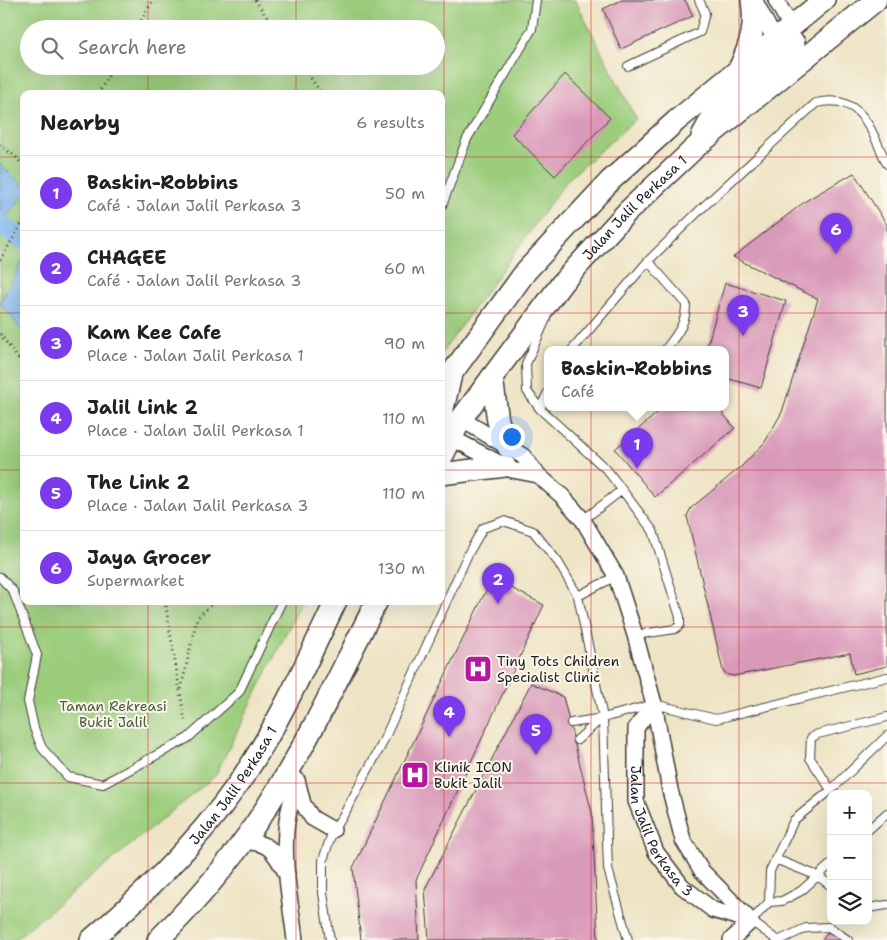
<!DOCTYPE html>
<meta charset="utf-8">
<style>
body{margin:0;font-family:"Shantell Sans",sans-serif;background:#f2f2f2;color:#202124}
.controls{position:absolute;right:15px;bottom:15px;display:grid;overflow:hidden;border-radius:10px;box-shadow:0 5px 20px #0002}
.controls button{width:45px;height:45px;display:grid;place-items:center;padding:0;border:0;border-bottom:1px solid #e0e0e0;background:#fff;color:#202124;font:25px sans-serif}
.you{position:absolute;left:511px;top:436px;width:18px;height:18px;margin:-12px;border:4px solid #fff;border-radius:50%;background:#1a73e8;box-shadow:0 0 0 8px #1a73e833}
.badge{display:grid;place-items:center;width:32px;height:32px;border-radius:50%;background:#7c3aed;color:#fff;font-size:16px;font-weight:700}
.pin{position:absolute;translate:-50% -41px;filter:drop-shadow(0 1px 2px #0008)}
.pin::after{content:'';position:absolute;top:26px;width:18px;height:15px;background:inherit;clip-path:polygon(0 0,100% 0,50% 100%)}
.popup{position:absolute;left:544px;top:346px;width:185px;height:65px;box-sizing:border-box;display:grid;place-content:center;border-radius:10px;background:#fff;filter:drop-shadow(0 1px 4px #0005);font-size:16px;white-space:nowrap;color:#757577}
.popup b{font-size:19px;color:#202124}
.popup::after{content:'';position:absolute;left:50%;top:100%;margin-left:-10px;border:10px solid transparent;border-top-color:#fff}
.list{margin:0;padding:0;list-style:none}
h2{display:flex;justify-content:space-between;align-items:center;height:65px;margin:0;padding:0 20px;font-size:21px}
h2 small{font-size:16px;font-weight:400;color:#757577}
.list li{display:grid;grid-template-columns:32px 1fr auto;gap:15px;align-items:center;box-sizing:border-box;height:75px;padding:0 20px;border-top:1px solid #e0e0e0}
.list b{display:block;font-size:19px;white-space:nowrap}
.list p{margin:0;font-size:16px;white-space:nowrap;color:#757577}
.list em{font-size:16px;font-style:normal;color:#757577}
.icon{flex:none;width:28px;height:28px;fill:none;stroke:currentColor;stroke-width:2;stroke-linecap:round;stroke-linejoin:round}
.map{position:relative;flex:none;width:887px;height:940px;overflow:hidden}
.search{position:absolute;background:#fff;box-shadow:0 5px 20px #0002;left:20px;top:20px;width:425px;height:55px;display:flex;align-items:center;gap:12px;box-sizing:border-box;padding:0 18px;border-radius:28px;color:#757577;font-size:19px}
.panel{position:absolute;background:#fff;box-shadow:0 5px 20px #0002;left:20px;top:90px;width:425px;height:515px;border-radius:10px}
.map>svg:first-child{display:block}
.green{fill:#9bcd7d;stroke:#5c744c;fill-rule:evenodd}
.water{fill:#7eb8ef;stroke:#4d6a86}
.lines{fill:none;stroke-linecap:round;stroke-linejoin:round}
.canal{stroke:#7eb8ef;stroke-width:20}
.building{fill:#d999b9}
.service-casing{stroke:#3c3a35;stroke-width:10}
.minor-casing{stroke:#3c3a35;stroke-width:18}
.secondary-casing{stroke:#3c3a35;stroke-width:24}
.path{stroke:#3c3a35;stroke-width:3;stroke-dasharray:1 4;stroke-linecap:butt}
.service{stroke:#fff;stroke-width:8}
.minor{stroke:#fff;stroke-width:15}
.secondary{stroke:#fff;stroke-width:21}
.grid{fill:none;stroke:#d62828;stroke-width:1;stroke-opacity:0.55}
.labels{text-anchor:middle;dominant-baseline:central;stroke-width:4;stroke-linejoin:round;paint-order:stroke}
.street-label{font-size:14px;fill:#1c1c1c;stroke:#fbf7ec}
.poi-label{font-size:14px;fill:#1c1c1c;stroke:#fbf7ec;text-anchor:start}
.park-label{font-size:14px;fill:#485a3e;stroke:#fbf7ec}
</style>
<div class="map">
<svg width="887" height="940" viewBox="0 0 887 940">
<rect width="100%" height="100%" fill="#fbf7ec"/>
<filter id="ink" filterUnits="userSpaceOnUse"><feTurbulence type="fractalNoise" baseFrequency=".02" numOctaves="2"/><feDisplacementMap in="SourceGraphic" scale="10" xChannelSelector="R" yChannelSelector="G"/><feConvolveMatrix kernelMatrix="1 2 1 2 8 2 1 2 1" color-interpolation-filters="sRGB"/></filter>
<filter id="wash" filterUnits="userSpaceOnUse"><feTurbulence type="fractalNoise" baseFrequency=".0096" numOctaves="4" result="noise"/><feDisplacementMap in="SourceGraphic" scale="20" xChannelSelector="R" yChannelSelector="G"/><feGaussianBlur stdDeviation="1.12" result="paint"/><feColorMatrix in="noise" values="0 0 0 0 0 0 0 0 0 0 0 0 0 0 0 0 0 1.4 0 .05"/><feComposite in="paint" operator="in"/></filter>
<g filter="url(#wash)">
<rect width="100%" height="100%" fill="#eee4c5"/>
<!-- green -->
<path class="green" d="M0,0h575l61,119 -69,61 -126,174v-260h-417v507h278l-87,175 -201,164h-14zM29,29h407v37h-407z"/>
<!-- water -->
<path class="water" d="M0,164l24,22v9l-24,29z
M24,259v74l-24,-31z"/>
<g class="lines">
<!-- canal -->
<path class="canal" d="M0,224l24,17"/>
</g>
<g id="blocks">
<!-- building -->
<path class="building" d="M622,0h63l8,16 -72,33 -18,-40z
M565,74l45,44 -55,58 -43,-42z
M854,173l33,52v441l-33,8 -4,-21 -116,23 -6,-1 -5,-4 -36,-155 4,-8 51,-42 23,-24 17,-30 36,-113 -85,-42 74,-57z
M725,283l61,18 -25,87 -35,-10v-28h-20z
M663,408h55l17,20 -80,69 -40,-48z
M492,578l52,27 -128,275 3,60h-58l-8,-72z
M531,683l32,14 29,116 6,127h-169l-4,-51z
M829,931l12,9h-19z"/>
</g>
</g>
<g filter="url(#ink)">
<use href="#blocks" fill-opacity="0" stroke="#3c3a35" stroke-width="1"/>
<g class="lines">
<defs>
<path id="service" d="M628,66l72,-34 5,-19 -6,-13
M441,208l26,-69 65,-110 4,-29
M648,261l38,43c0,21 -9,30 -21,46
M572,350l76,-89 53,-52 115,-106c46,-11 55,28 71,61
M548,392l-8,17 67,61 46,61 27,86v8l-5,4 -40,6
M540,409l-13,-18 -1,-27 20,-45
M583,520l39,-30
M0,577l13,14 24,64 -9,46 6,27 8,20 26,29 35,7 85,-46 51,-46 43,-91
M578,596l38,-20
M571,723l32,-5 51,-14 62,15 171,-42
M577,740l24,-21
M831,790l-21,-32 1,-20 7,-4 69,-17
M868,830l19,-17
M775,859l43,17 13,10
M769,902l1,-31 24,-51 37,-30 56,-54
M769,902l13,-1 19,-10 30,-27
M769,902l-18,19 26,19
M868,908l19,-3
M330,940l-7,-47v-33l10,-30 11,-16 37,-68 87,-192 15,-26 21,-7 29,10 25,31 20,34 25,122 5,151 20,71
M780,940l26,-12 23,-1 19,13"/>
<g id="minor">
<path d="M776,0l15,27"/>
<path d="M755,1l20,39"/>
<path d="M461,419l62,37 15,19 24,21 21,24 33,56 19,59 19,69 16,86 13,50 19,31 49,50"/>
<path d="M452,438l60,32 26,5"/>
<path id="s1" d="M654,704l-18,24v73l20,51 26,34 31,24 35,10"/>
<path d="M297,780l6,24 9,14 21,12"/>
<path d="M242,841c30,2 30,9 45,33"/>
<path d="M295,940c-4,-35 -12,-73 -9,-109 1,-17 6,-33 11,-49"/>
<path d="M731,940l20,-19"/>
</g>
<g id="secondary">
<path d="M740,67c11,-24 16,-40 12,-67"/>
<path d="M702,136l13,-24 56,-46 23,-23"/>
<path d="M451,375l-10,42 1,7 10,14"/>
<path d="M492,377l6,44 10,26"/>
<path d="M441,388l85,-117 84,-90 66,-60 148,-121"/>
<path id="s2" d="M441,459l20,-40 101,-136 65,-71 70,-66 179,-146"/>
<path d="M441,474l64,-8"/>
<path id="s3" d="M91,940c61,-52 120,-111 163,-180 31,-50 56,-105 82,-159"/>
<path d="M158,940c43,-43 87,-96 118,-148 38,-61 68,-127 101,-191"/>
</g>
</defs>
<!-- service casing -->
<use href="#service" class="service-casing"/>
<!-- minor casing -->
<use href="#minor" class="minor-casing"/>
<!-- secondary casing -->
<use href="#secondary" class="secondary-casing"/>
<!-- path -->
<path class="path" d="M255,0l20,29
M136,29l17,-29
M302,66l20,28
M98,94l16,-28
M0,145l16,12 8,9
M0,260l24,-40
M0,334l24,32
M165,601l20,121
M181,689l16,-71 18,-17"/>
<!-- service -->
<use href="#service" class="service"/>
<!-- minor -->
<use href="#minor" class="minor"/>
<!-- secondary -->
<use href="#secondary" class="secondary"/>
</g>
</g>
<!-- grid -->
<path class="grid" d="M148,0v29M296,0v29M444,0v940M591,0v940M739,0v940M148,66v28M296,66v28M0,157h24M441,157h446M0,313h24M441,313h446M0,470h24M441,470h446M148,601v339M296,601v339M0,627h887M0,783h887"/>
<!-- icons -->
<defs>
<symbol id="hospital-square" viewBox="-11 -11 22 22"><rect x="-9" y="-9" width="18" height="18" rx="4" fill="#b5179e" stroke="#fbf7ec"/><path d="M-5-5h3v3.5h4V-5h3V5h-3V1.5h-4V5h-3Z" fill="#fff"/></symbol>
</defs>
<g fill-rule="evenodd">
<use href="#hospital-square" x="462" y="653" width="32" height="32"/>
<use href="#hospital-square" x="399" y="759" width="32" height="32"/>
</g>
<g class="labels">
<!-- street labels -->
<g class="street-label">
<text stroke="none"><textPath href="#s2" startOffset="319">Jalan Jalil Perkasa 1</textPath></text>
<text stroke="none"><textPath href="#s3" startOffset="211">Jalan Jalil Perkasa 1</textPath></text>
<text stroke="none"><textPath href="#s1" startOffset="140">Jalan Jalil Perkasa 3</textPath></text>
</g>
<!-- poi labels -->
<g class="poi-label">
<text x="497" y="661">Tiny Tots Children<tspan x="497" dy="16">Specialist Clinic</tspan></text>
<text x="434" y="767">Klinik ICON<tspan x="434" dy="16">Bukit Jalil</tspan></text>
</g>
<!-- park labels -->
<g class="park-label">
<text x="113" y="706">Taman Rekreasi<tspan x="113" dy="16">Bukit Jalil</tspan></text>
</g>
</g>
</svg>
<div class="controls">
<button>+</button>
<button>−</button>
<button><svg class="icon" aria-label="layers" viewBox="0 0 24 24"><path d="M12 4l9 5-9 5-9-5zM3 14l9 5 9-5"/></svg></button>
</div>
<div class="you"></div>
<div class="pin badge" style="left:637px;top:469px">1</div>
<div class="popup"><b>Baskin-Robbins</b>Café</div>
<div class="pin badge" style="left:498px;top:604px">2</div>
<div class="pin badge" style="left:743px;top:336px">3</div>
<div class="pin badge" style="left:449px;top:737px">4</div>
<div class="pin badge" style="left:536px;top:755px">5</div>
<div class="pin badge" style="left:836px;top:254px">6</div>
<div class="search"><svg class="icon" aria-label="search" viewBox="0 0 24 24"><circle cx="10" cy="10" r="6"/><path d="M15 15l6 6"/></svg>Search here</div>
<section class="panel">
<h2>Nearby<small>6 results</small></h2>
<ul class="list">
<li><span class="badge">1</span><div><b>Baskin-Robbins</b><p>Café · Jalan Jalil Perkasa 3</p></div><em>50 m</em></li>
<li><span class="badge">2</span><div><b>CHAGEE</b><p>Café · Jalan Jalil Perkasa 3</p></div><em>60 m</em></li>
<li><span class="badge">3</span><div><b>Kam Kee Cafe</b><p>Place · Jalan Jalil Perkasa 1</p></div><em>90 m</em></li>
<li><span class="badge">4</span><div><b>Jalil Link 2</b><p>Place · Jalan Jalil Perkasa 1</p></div><em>110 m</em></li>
<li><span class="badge">5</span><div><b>The Link 2</b><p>Place · Jalan Jalil Perkasa 3</p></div><em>110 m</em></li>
<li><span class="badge">6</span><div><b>Jaya Grocer</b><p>Supermarket</p></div><em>130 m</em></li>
</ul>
</section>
</div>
